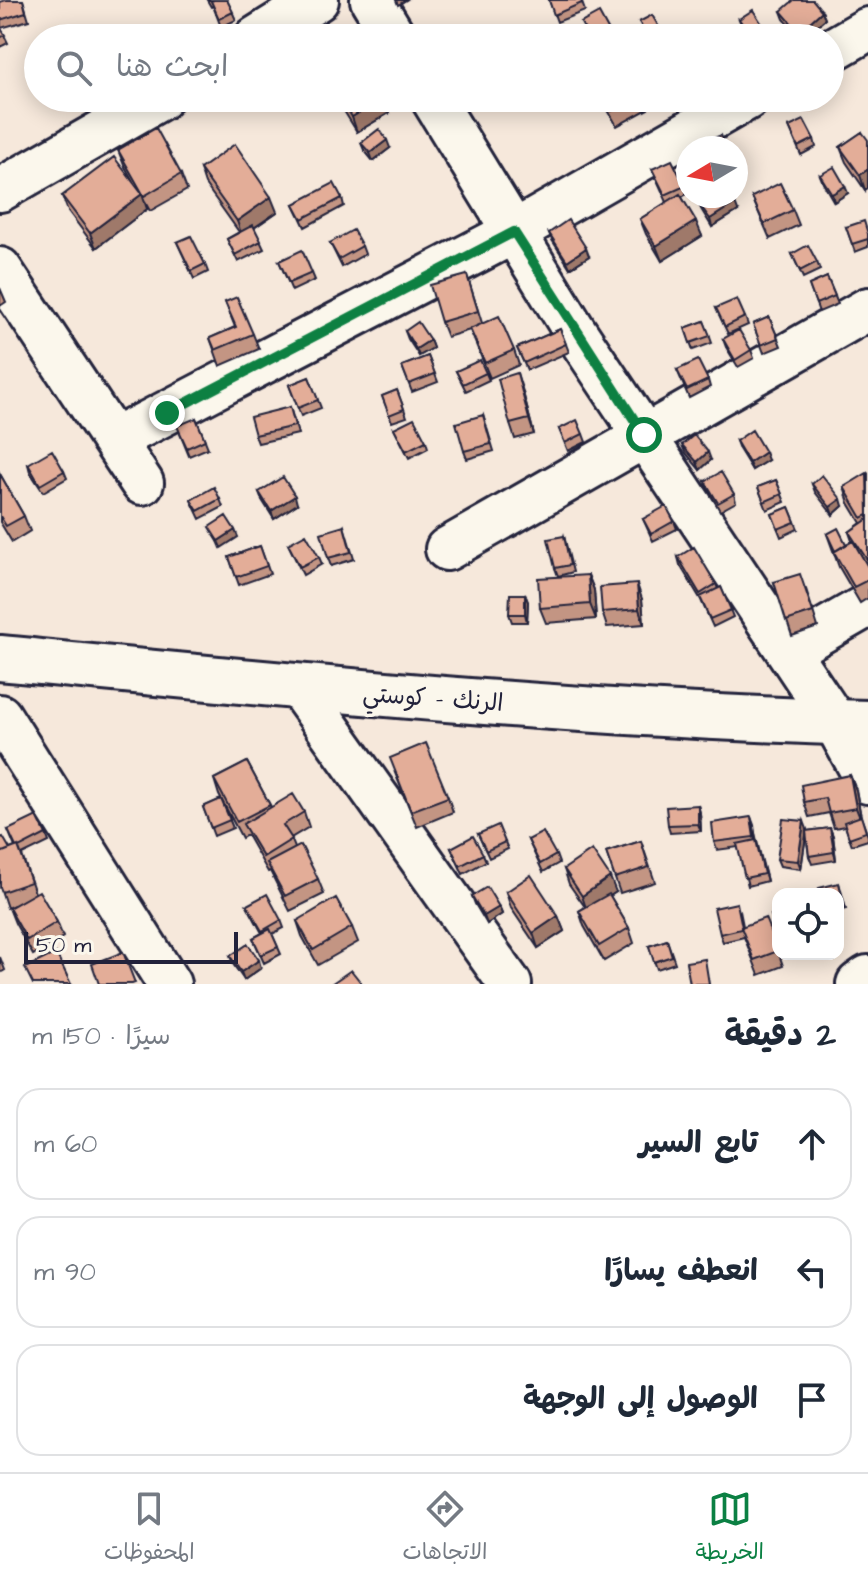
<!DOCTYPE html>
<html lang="ar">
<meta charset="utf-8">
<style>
body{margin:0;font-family:"Architects Daughter","Playpen Sans Arabic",sans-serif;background:#f2f2f3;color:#1f2937;direction:rtl}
.controls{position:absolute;right:24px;bottom:24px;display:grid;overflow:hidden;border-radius:16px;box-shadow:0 4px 20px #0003}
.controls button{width:72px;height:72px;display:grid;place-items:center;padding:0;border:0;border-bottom:2px solid #e0e1e3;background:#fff;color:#1f2937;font:40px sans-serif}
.compass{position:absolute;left:676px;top:136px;width:72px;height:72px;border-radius:50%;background:#fff;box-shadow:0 4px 20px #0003;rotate:260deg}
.scale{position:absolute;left:24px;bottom:20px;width:214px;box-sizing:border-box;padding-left:8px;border:4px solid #22223b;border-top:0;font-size:22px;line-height:28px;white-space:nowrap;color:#22223b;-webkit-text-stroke:6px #fbf7ec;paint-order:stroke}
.stop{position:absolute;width:24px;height:24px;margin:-18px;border:6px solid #0b8043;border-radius:50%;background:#fff}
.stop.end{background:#0b8043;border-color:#fff;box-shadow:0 2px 8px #0008}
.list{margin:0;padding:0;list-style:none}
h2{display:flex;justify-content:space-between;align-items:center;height:104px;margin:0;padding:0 32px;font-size:34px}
h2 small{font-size:26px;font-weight:400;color:#747a83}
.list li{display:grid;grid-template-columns:52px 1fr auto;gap:24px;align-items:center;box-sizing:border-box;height:112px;margin:0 16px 16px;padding:0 16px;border:2px solid #e0e1e3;border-radius:24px}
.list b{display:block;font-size:30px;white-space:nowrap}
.list em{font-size:26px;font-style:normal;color:#747a83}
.icon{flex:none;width:44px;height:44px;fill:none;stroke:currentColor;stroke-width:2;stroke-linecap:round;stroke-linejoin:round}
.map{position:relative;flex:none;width:868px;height:984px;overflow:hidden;direction:ltr}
.search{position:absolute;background:#fff;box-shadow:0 4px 20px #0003;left:24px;right:24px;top:24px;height:88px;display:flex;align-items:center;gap:20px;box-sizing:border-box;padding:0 28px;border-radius:44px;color:#747a83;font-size:30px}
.sheet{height:488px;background:#fff}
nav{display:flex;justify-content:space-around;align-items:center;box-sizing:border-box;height:112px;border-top:2px solid #e0e1e3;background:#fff;font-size:22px;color:#747a83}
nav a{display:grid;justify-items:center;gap:4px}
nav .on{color:#0b8043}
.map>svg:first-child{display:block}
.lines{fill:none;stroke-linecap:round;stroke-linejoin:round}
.minor-casing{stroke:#22223b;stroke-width:48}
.major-casing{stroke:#22223b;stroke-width:50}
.minor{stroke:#fbf7ec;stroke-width:42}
.major{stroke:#fbf7ec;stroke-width:44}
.wall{fill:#c39583;stroke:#22223b;stroke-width:2}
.shaded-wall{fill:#9f796a;stroke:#22223b;stroke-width:2}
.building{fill:#e3ad98;stroke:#22223b;stroke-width:2}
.route{stroke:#0b8043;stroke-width:10}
.labels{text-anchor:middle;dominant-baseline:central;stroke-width:7;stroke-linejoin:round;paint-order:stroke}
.street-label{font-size:24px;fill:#22223b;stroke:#fbf7ec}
</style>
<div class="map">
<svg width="868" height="984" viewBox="0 0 868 984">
<rect width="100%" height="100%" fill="#f6e8db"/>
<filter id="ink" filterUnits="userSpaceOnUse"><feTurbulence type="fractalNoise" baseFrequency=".0125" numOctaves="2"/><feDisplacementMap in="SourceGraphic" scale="16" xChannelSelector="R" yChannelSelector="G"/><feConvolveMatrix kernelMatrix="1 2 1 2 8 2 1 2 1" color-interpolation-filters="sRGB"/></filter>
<g filter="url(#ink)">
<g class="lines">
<defs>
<path id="minor" d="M372,0l23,38
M256,38l61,-38
M830,51l38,-22
M432,98l142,232 261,392 33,60
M0,190l161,-92
M0,269l142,214
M114,440l400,-208 234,-134
M447,549l421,-240
M788,651l80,-46
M299,687l211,297
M0,716l169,268
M858,984l10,-7"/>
<path id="major" d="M0,658c289,28 578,57 868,65"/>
</defs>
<!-- minor casing -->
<use href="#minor" class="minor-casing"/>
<!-- major casing -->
<use href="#major" class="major-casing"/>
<!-- minor -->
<use href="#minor" class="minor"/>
<!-- major -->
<use href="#major" class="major"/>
</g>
<!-- wall -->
<path class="wall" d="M23,0l6,20 -28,8 -1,-26z
M207,0h20l9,20 -15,7 -8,-21 -2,1z
M396,0h10l-8,5z
M549,0h32l4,11 -28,11z
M781,11h41l3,8 -22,19h-3l-16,-19z
M739,19l32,19h-21l-8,-11z
M0,27l8,16 -8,4z
M336,98h48l5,15 -32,19z
M601,98h43l4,11 -31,17z
M789,127l25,12 2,8 -15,8z
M862,132l3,58 -19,-28 -6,-15z
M361,143l29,5 -17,13 -9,-11z
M118,150l63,24 6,16 -37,21 -5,-9 2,7 -51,39 -28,-37 -6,-15 73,-11 -11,-20z
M200,169l77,43 -23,16 10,21 -26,13 -11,-23 12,-7 -34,-48z
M652,169l33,17 2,8 -5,3 20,39 -40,25 -16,-27 -6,-15 27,-17z
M820,175l28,18 -14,9 -11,-19z
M752,197l41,13 6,15 -29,14z
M342,198l2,8 -39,21 -11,-23z
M698,202l40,9 -26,16 -11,-18z
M846,227l22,7v13l-13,5z
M549,233l40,23 -19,12 -18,-28z
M177,242l28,22 3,8 -14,7z
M330,243l32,3 3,8 -23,13z
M792,254l25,8 3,8 -17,8z
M279,261l33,12 3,7 -23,11z
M467,275l15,48 32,27 5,15 -29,13 -20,-48 -23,7 -6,-15z
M827,277l11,27 -19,8 -10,-27z
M0,288l6,14 -6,4z
M225,302l28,32 6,15 -39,17 -10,-28 25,-11z
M716,308l29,9 3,8 -20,9z
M769,317l12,29 -17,7 -11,-29z
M704,321l8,22 -19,7 -8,-22z
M560,329l9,23 -42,18 -10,-22z
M405,331l25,9 3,8 -14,8 -11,-17z
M723,339l28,11 3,8 -16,9 -12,-20z
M428,356l10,26 -26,10 -10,-26z
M677,370l31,10 2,7 -21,11z
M456,371l30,2 3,7 -23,11z
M309,377l12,31 -20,8 -12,-31z
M522,389l12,45 -19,5 -5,-15z
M397,390l10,27 -15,5 -10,-26z
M290,407l8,27 -40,9 -3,-8z
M483,415l11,36 -27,8 -3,-8z
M196,418l12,30 -19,8 -9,-22z
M394,428l32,13 2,7 -19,10z
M559,429l24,5 3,8 -18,9z
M736,441l32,19 -16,10 -13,-21z
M682,445l29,15 -11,10 -15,-18z
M28,464l36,7 3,7 -24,14 -13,-20z
M0,474l24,42 6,15 -18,11 -12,-20z
M868,474v124l-8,5 -21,-36 -12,-33 19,10 6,-3 -3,-9 12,-9 -12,-20 -5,-16z
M776,480l9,22 -18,8 -9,-23z
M705,481l29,13 2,8 -16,9 -12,-22z
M812,484l31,22 -10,9 -18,-23z
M259,492l38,12 -23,15 -12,-19z
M220,499l3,8 -23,12 -9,-19z
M789,507l9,22 -17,8 -9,-23z
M643,519l31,2 3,8 -24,12z
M344,526l10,33 -23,7 -3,-8z
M564,536l9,36 -15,4 -3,-8z
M288,544l31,13 3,7 -19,11z
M260,546l10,28 -31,11 -10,-28z
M678,557l38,27 2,5 3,-2 12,30 -20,10 -12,-27 -21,-35z
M588,575l6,15 2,29 -50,4 -6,-15z
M774,582l32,7 12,38 -26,9z
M525,594l3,8 -1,20h-15l-3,-8z
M642,599l2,25 -37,3 -5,-15z
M247,762l24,45 33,5 5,15 -18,11 4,10 23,31 6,15 -34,17 -20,-40 -2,1 -21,-37 -5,3 -23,-43 -5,-16z
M395,773l53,24 5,15 -36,15z
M850,775l6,15 5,27 7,19v4l-16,5 -7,-19 -11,2 -5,-15 -20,4 -5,-15z
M221,799l12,29 -19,8 -11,-29z
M698,805l2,8 1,18 -31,2 -2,-8z
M751,817l16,64 -19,5 -10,-39 -21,3 -3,-8z
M830,828l3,8 3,24 -24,4 -3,-8 -3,-23 -5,36 -21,-3 -3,-7 30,-30 -1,2z
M8,830l38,4 3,8 -27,13 13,38 22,29 6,15 -30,18 -18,-32 -6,-15 5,-3 -7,3 -7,-21 10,-38 5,-2z
M478,834l27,8 3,7 -19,9z
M528,840l28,15 3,8 -16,9z
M641,841l14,41 -35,11 -14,-41z
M451,848l32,6 3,7 -23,13z
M564,869l52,23 -6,4 19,32 5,15 -30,18 -20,-35 -5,-15 6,-4 -16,-23z
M839,883l7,26 -8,2v-17z
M506,892l52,24 6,15 -26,17 -27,-40z
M472,896l27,11 3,7 -15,10 -12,-20z
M247,905l34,15 3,8 -12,6 9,20 -17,9 -11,-25 9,-5z
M740,911l3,15 35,25 5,15 -24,9 -15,-38 -21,5 -3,-8z
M297,921l55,6 6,15 -40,23 -16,-29z
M667,940l8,23 -18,6 -8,-23z
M787,954h12l-10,4z
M230,956l31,12 -17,12 -11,-16z
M0,957l5,13 -5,3z"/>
<!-- shaded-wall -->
<path class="shaded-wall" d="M822,11l3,8 -22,19h-2l-2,-6z
M383,98h1l5,15 -32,19 -5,-15z
M387,140l3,8 -17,13 -3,-8z
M868,169v19l-3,2 -5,-15z
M845,186l3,7 -14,9 -2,-8z
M142,194l5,15 -51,39 -6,-15z
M271,197l6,15 -35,24 -5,-15z
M735,203l3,8 -26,16 -2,-8z
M696,221l6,15 -40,25 -6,-15z
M586,248l3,8 -19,12 -3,-7z
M430,340l3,8 -14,8 -3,-7z
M517,373l5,16 12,45 -5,-15z
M708,452l3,8 -11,10 -3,-8z
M765,452l3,8 -16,10 -3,-7z
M295,496l2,8 -23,15 -3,-8z
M841,499l2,7 -10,9 -3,-8z
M235,530l3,7 -17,11 -3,-7z
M588,575l6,15 2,29 -6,-15z
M637,584l5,15 2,25 -5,-15z
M525,594l3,8 -1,20 -2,-8z
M850,775l6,15 6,33 -6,-15z
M698,805l2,8 1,18 -3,-7z
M751,817l3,8 2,16 11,40 -13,-44z
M804,821l3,8 -6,40 -3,-8z
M830,828l3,8 3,24 -2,-8z
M610,877l6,15 -29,19 -5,-15z
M499,907l3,7 -15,10 -3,-8z
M558,916l6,15 -26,17 -5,-15z
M259,960l2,8 -17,12 -3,-8z"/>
<!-- building -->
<path class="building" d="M6,0h17l3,12 -26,8v-18z
M214,0h13l6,12 -14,7 -8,-18z
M549,0h32l1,3 -28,12z
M794,0h19l9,11 -23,21 -18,-21z
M753,10l16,25 -4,3h-13l-13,-19z
M599,13l12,22 -5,3h-17l-8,-15z
M652,15l11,19 -7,4h-8l-9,-16z
M0,27l5,8 -5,3z
M340,98h43l-31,19z
M604,98h31l-23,13z
M804,120l10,19 -16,8 -9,-20z
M156,128l25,46 -37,22 -26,-46z
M379,129l8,11 -17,13 -9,-10z
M862,132l6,8v29l-8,6 -20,-28z
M721,135l5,13h-18l-3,-6z
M235,144l36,53 -34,24 -37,-52z
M114,157l28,37 -52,39 -28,-37z
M672,160l13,26 -20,9 -13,-26z
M834,167l11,19 -13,8 -12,-19z
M334,183l8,15 -40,21 -8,-15z
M780,183l13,27 -29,14 -12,-27z
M680,194l16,27 -40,25 -16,-27z
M707,196h23l5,7 -25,16 -12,-17z
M568,220l18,28 -19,13 -18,-28z
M864,221l4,13v5l-16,5 -6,-17z
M253,225l8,16 -26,14 -8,-16z
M353,230l9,16 -23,13 -9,-16z
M191,236l14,28 -14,7 -14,-29z
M808,245l9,17 -17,9 -8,-17z
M302,250l10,23 -23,10 -10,-22z
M467,275l11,36 -37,11 -11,-37z
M827,277l8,19 -19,8 -7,-19z
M237,297l16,37 -38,16 -5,-12 26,-11 -11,-25z
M737,299l8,18 -20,10 -9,-19z
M499,316l15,34 -29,13 -15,-34z
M769,317l9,21 -17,7 -8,-21z
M704,321l6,15 -20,7 -5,-15z
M418,322l12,18 -14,9 -11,-18z
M560,329l6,15 -42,19 -7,-15z
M739,330l12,20 -16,10 -12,-21z
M428,356l7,18 -26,10 -7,-18z
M480,360l6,13 -23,11 -7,-13z
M698,360l10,20 -21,10 -10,-20z
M517,373l12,46 -19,5 -12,-45z
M309,377l9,23 -20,8 -9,-23z
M397,390l7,19 -15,6 -7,-19z
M290,407l5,19 -40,9 -5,-18z
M483,415l8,29 -27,7 -8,-28z
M196,418l9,22 -18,8 -10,-22z
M414,418l12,23 -20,10 -12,-23z
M577,420l6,14 -18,9 -6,-14z
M752,430l13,22 -16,11 -13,-22z
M694,435l14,17 -11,10 -15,-17z
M52,450l12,21 -24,14 -12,-21z
M721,472l13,22 -16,9 -13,-22z
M867,473l1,42 -6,3 -18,-31z
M0,474l24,42 -18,10 -6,-10z
M822,475l19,24 -11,8 -18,-23z
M283,477l12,19 -24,15 -12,-19z
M776,480l6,14 -18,8 -6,-15z
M214,487l6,12 -22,12 -7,-11z
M666,506l8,15 -23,13 -8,-15z
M789,507l6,15 -17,7 -6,-15z
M226,516l9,14 -17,11 -9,-14z
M868,519v42l-19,-29z
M344,526l7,26 -23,6 -7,-25z
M838,528l8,16 -11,7 -8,-17z
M306,534l13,23 -19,10 -12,-23z
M564,536l6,29 -15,3 -7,-29z
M853,541l15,26v13l-14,7 -20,-35z
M260,546l7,20 -31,11 -7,-20z
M694,547l22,37 -16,10 -22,-37z
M800,574l13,38 -27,9 -12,-39z
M588,575l2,29 -50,4 -2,-30z
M637,584l2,25 -37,3 -2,-25z
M721,587l10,23 -21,9 -10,-22z
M510,594h15v20h-16z
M426,743l22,54 -37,14 -21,-53z
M247,762l23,43 -33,17 -23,-43z
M850,775l6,33 -27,5 -4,-15 -21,4 -3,-17z
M293,794l11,18 -21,13 9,14 -29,18 -20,-33z
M221,799l9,21 -19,8 -8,-21z
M698,805v19l-30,1 -2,-18z
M37,816l9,18 -27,14 -1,-2 -2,1 -8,-17z
M861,816l5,16 -17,6 -5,-16z
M751,817l3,20 -40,5 -2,-19z
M783,819l21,2 -6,40 -21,-2z
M498,825l7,17 -19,9 -8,-17z
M830,828l4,24 -25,4 -3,-25z
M543,832l13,23 -16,9 -12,-24z
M473,836l10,18 -23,12 -9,-18z
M3,837l7,12 -10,4v-15z
M756,840l8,34 -19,4 -8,-34z
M641,841l8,26 -34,11 -9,-26z
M301,845l17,34 -33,17 -18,-33z
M18,846l13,36 -29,10 -2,-5v-34z
M592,850l18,27 -28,19 -18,-27z
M531,875l27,41 -25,17 -27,-41z
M839,883l4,18 -5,1v-8h-17l-2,-6z
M487,887l12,20 -15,9 -12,-20z
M39,891l18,31 -30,18 -18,-32z
M267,894l14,26 -19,11 -15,-26z
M609,894l20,34 -30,18 -20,-35z
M336,898l16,29 -39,23 -16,-29z
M737,903l5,24h-1v2l-21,5 -6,-26z
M778,912v19l-7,-16z
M765,918l13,33 -24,9 -13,-33z
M270,929l8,18 -17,8 -8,-17z
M667,940l5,16 -18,6 -5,-16z
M248,944l11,16 -18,12 -11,-16z
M123,952l12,31 -3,1h-33l-7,-20z
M56,953l15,31h-38l-8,-16z
M705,959l4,25h-19l-4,-22z
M351,970l11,14h-31z"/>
</g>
<g class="lines" filter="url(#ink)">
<!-- route -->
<path class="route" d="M167,413l347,-181 130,203"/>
</g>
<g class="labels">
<!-- street labels -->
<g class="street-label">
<text transform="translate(433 699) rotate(4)">الرنك - كوستي</text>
</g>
</g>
</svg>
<div class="controls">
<button><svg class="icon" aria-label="locate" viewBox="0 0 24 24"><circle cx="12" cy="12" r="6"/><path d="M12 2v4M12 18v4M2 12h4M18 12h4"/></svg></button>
</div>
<svg class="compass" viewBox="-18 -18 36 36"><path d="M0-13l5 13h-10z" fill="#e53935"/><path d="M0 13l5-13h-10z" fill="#747a83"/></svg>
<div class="scale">50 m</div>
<div class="stop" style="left:644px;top:435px"></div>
<div class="stop end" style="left:167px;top:413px"></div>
<div class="search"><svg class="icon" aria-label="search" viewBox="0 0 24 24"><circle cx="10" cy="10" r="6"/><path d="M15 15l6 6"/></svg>ابحث هنا</div>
</div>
<section class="sheet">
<h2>2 دقيقة<small>سيرًا · 150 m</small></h2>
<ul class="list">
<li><svg class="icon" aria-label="ahead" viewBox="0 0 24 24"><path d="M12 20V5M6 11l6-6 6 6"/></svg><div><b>تابع السير</b></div><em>60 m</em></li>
<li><svg class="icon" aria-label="left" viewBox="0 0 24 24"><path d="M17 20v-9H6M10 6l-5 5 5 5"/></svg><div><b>انعطف يسارًا</b></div><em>90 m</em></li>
<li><svg class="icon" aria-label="arrive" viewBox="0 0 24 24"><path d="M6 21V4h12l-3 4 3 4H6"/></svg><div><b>الوصول إلى الوجهة</b></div></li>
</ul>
</section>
<nav>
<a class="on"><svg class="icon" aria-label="map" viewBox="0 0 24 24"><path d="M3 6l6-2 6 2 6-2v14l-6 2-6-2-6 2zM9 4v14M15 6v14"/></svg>الخريطة</a>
<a><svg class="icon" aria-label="directions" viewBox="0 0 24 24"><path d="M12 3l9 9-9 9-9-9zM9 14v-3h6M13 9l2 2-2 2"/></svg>الاتجاهات</a>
<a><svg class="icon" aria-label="saved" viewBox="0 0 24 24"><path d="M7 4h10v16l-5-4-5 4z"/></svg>المحفوظات</a>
</nav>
